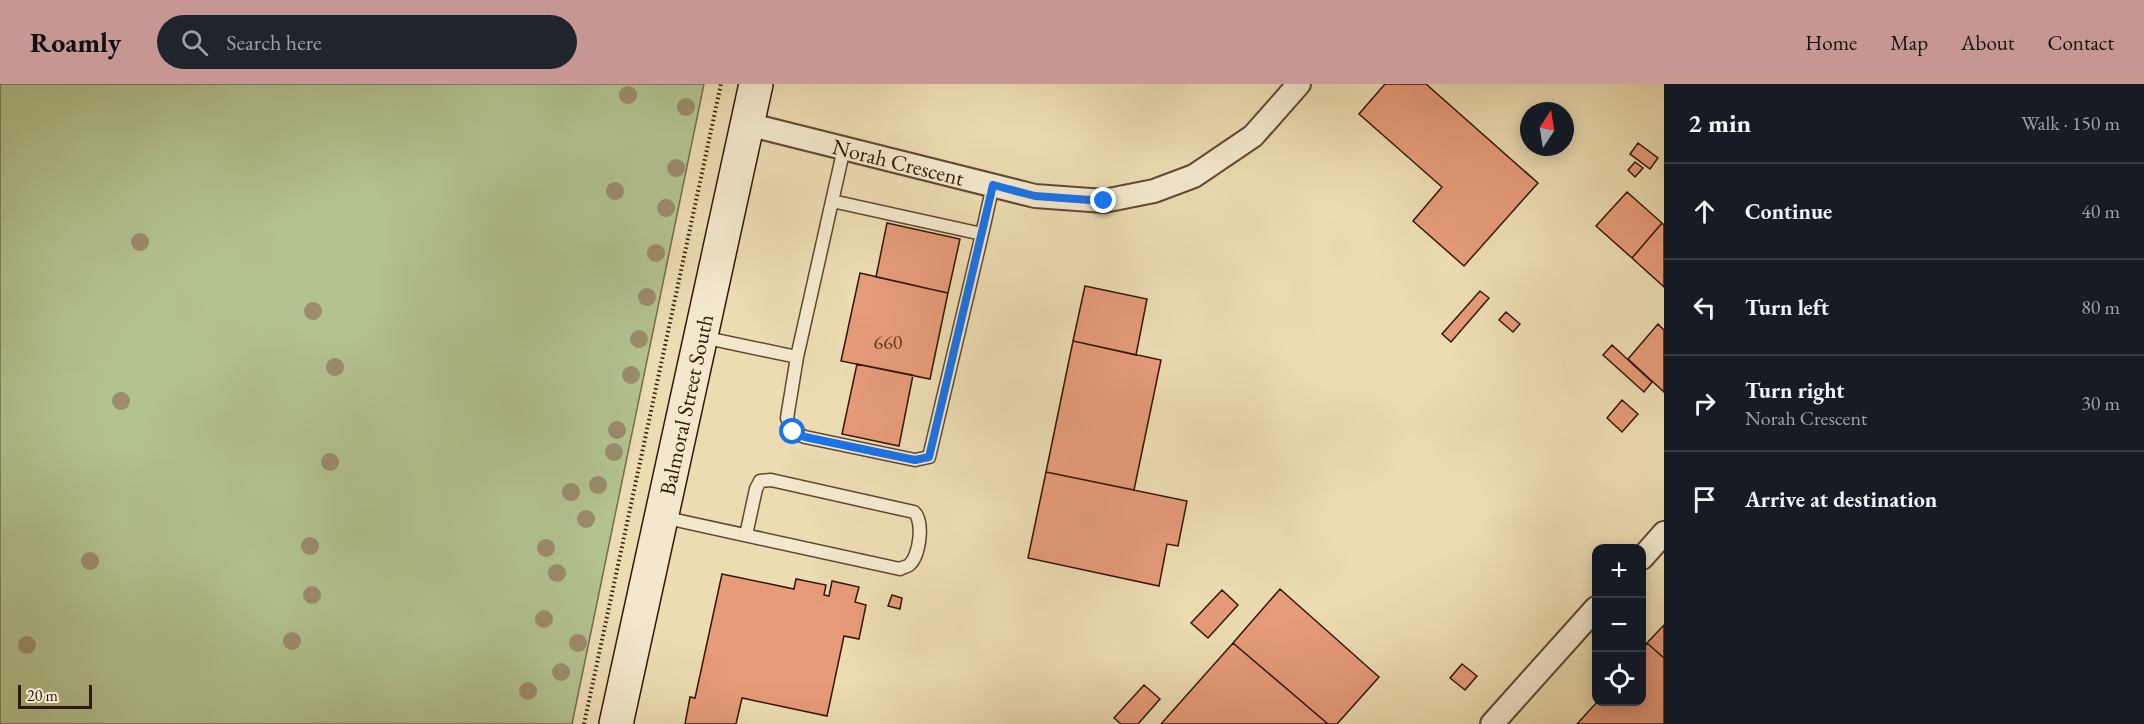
<!DOCTYPE html>
<meta charset="utf-8">
<style>
body{margin:0;font-family:"EB Garamond",serif;background:#20242c;color:#f1f3f6}
.controls{position:absolute;right:18px;bottom:18px;display:grid;overflow:hidden;border-radius:12px;box-shadow:0 3px 15px #0003}
.controls button{width:54px;height:54px;display:grid;place-items:center;padding:0;border:0;border-bottom:2px solid #363941;background:#171b24;color:#f1f3f6;font:30px sans-serif}
.compass{position:absolute;left:1520px;top:18px;width:54px;height:54px;border-radius:50%;background:#171b24;box-shadow:0 3px 15px #0003;rotate:12deg}
.scale{position:absolute;left:18px;bottom:15px;width:74px;box-sizing:border-box;padding-left:6px;border:3px solid #331607;border-top:0;font-size:16px;line-height:21px;white-space:nowrap;color:#331607;-webkit-text-stroke:4px #f3e8cd;paint-order:stroke}
.stop{position:absolute;width:18px;height:18px;margin:-14px;border:4px solid #1a73e8;border-radius:50%;background:#fff}
.stop.end{background:#1a73e8;border-color:#fff;box-shadow:0 2px 6px #0008}
.list{margin:0;padding:0;list-style:none}
h2{display:flex;justify-content:space-between;align-items:center;height:78px;margin:0;padding:0 24px;font-size:26px}
h2 small{font-size:20px;font-weight:400;color:#9ea1a6}
.list li{display:grid;grid-template-columns:39px 1fr auto;gap:18px;align-items:center;box-sizing:border-box;height:96px;padding:0 24px;border-top:2px solid #363941}
.list b{display:block;font-size:22px;white-space:nowrap}
.list p{margin:0;font-size:20px;white-space:nowrap;color:#9ea1a6}
.list em{font-size:20px;font-style:normal;color:#9ea1a6}
.icon{flex:none;width:33px;height:33px;fill:none;stroke:currentColor;stroke-width:2;stroke-linecap:round;stroke-linejoin:round}
.map{position:relative;flex:none;width:1664px;height:640px;overflow:hidden}
header{display:flex;align-items:center;gap:36px;box-sizing:border-box;height:84px;padding:0 30px;background:#c59692;color:#111}
header strong{font-size:28px}
nav{display:flex;gap:33px;margin-inline-start:auto;font-size:21px}
.search{width:420px;height:54px;background:#20242c;display:flex;align-items:center;gap:15px;box-sizing:border-box;padding:0 21px;border-radius:33px;color:#9ea1a6;font-size:22px}
main{display:flex}
aside{flex:1;background:#171b24}
.map>svg:first-child{display:block}
.green{fill:#b2c290;stroke:#726c4c;stroke-width:1.5}
.building{fill:#e69b79;stroke:#331607;stroke-width:1.5}
.lines{fill:none;stroke-linecap:round;stroke-linejoin:round}
.lane-casing{stroke:#614832;stroke-width:15}
.street-casing{stroke:#614832;stroke-width:26}
.secondary-casing{stroke:#331607;stroke-width:36}
.path{stroke:#331607;stroke-width:4;stroke-dasharray:1.5 3;stroke-linecap:butt}
.lane{stroke:#f3e8cd;stroke-width:12}
.street{stroke:#f3e8cd;stroke-width:22}
.secondary{stroke:#f3e8cd;stroke-width:33}
.tree{fill:#9b8c6a}
.route{stroke:#1a73e8;stroke-width:8}
.labels{text-anchor:middle;dominant-baseline:central;stroke-width:6;stroke-linejoin:round;paint-order:stroke}
.number-label{font-size:20px;fill:#603724}
.street-label{font-size:22px;fill:#331607;stroke:#f3e8cd}
</style>
<header>
<strong>Roamly</strong>
<div class="search"><svg class="icon" aria-label="search" viewBox="0 0 24 24"><circle cx="10" cy="10" r="6"/><path d="M15 15l6 6"/></svg>Search here</div>
<nav><a>Home</a><a>Map</a><a>About</a><a>Contact</a></nav>
</header>
<main>
<div class="map">
<svg width="1664" height="640" viewBox="0 0 1664 640">
<rect width="100%" height="100%" fill="#ecdcb2"/>
<filter id="stains"><feTurbulence type="fractalNoise" baseFrequency=".00333" numOctaves="4"/><feColorMatrix values="0 0 0 0 .2 0 0 0 0 .09 0 0 0 0 .02 0 0 0 .5 -.17"/></filter>
<radialGradient id="worn" r=".72"><stop offset=".6" stop-color="#630" stop-opacity="0"/><stop offset="1" stop-color="#630" stop-opacity=".3"/></radialGradient>
<!-- green -->
<path class="green" d="M0,0h704l-132,640h-572z"/>
<!-- building -->
<path class="building" d="M1385,0h41l112,99 -74,83 -51,-45 29,-34 -83,-73z
M1638,59l20,15 -8,11 -20,-15z
M1635,78l8,6 -8,9 -7,-7z
M1627,108l35,31 -30,35 -36,-32z
M887,139l73,16 -12,54 -72,-16z
M1662,139l2,2v62l-32,-29z
M860,189l88,20 -18,86 -89,-18z
M1085,202l62,13 -11,56 -63,-14z
M1480,207l9,7 -38,44 -9,-8z
M1506,228l14,12 -7,8 -14,-12z
M1658,240l6,6v62l-36,-33z
M1073,257l88,19 -27,130 -88,-18z
M1612,261l40,37 -8,10 -41,-37z
M857,280l56,11 -14,71 -57,-12z
M1622,316l16,14 -16,18 -15,-14z
M1046,388l141,29 -9,45 -11,-2 -8,42 -131,-28z
M722,490l72,15 2,-10 30,6 -2,10 5,1 3,-15 27,6 -4,15 11,3 -7,34 -15,-3 -17,80 -85,-18 -6,26h-51l5,-27 5,1z
M1280,505l99,88 -42,47h-9l-95,-81z
M1222,506l16,15 -30,33 -17,-15z
M892,511l10,3 -2,11 -12,-3z
M1664,541v33l-17,-15z
M1233,559l95,81h-167z
M1647,559l17,15v66h-87l20,-22h45v-52z
M1462,580l15,12 -12,14 -15,-12z
M1144,601l16,14 -22,25h-17l-7,-6z"/>
<g class="lines">
<defs>
<path id="lane" d="M832,117l150,33 11,-49
M702,253l95,20 47,-209
M797,273l-10,61 6,14 12,5 110,23 14,-3 53,-223
M662,433l238,52c3,-2 7,-2 9,-4 11,-9 15,-44 5,-53l-143,-32 -11,1 -4,8 -10,46"/>
<g id="street">
<path id="s1" d="M747,40l288,72 69,5 50,-10 40,-15 59,-40 46,-52"/>
<path d="M1642,474l22,-25"/>
<path d="M1492,640l104,-116"/>
</g>
<g id="secondary">
<path id="s2" d="M616,640l140,-640"/>
</g>
</defs>
<!-- lane casing -->
<use href="#lane" class="lane-casing"/>
<!-- street casing -->
<use href="#street" class="street-casing"/>
<!-- secondary casing -->
<use href="#secondary" class="secondary-casing"/>
<!-- path -->
<path class="path" d="M584,640l137,-640"/>
<!-- lane -->
<use href="#lane" class="lane"/>
<!-- street -->
<use href="#street" class="street"/>
<!-- secondary -->
<use href="#secondary" class="secondary"/>
</g>
<!-- trees -->
<g class="tree">
<circle cx="628" cy="11" r="9"/>
<circle cx="686" cy="23" r="9"/>
<circle cx="676" cy="84" r="9"/>
<circle cx="615" cy="107" r="9"/>
<circle cx="666" cy="124" r="9"/>
<circle cx="140" cy="158" r="9"/>
<circle cx="656" cy="169" r="9"/>
<circle cx="647" cy="213" r="9"/>
<circle cx="313" cy="227" r="9"/>
<circle cx="639" cy="255" r="9"/>
<circle cx="335" cy="283" r="9"/>
<circle cx="631" cy="291" r="9"/>
<circle cx="121" cy="317" r="9"/>
<circle cx="617" cy="346" r="9"/>
<circle cx="614" cy="368" r="9"/>
<circle cx="330" cy="378" r="9"/>
<circle cx="598" cy="401" r="9"/>
<circle cx="571" cy="408" r="9"/>
<circle cx="586" cy="435" r="9"/>
<circle cx="310" cy="462" r="9"/>
<circle cx="546" cy="464" r="9"/>
<circle cx="90" cy="477" r="9"/>
<circle cx="557" cy="489" r="9"/>
<circle cx="312" cy="511" r="9"/>
<circle cx="544" cy="535" r="9"/>
<circle cx="292" cy="557" r="9"/>
<circle cx="578" cy="559" r="9"/>
<circle cx="27" cy="561" r="9"/>
<circle cx="561" cy="588" r="9"/>
<circle cx="528" cy="607" r="9"/>
</g>
<g class="lines">
<!-- route -->
<path class="route" d="M793,348l12,5 110,23 14,-3 64,-272 42,11 69,5"/>
</g>
<g class="labels">
<!-- number labels -->
<g class="number-label">
<text x="888" y="258">660</text>
</g>
<!-- street labels -->
<g class="street-label">
<text stroke="none"><textPath href="#s1" startOffset="156">Norah Crescent</textPath></text>
<text stroke="none"><textPath href="#s2" startOffset="327">Balmoral Street South</textPath></text>
</g>
</g>
<rect width="100%" height="100%" filter="url(#stains)"/>
<rect width="100%" height="100%" fill="url(#worn)"/>
</svg>
<div class="controls">
<button>+</button>
<button>−</button>
<button><svg class="icon" aria-label="locate" viewBox="0 0 24 24"><circle cx="12" cy="12" r="6"/><path d="M12 2v4M12 18v4M2 12h4M18 12h4"/></svg></button>
</div>
<svg class="compass" viewBox="-18 -18 36 36"><path d="M0-13l5 13h-10z" fill="#e53935"/><path d="M0 13l5-13h-10z" fill="#9ea1a6"/></svg>
<div class="scale">20 m</div>
<div class="stop" style="left:793px;top:348px"></div>
<div class="stop end" style="left:1104px;top:117px"></div>
</div>
<aside>
<h2>2 min<small>Walk · 150 m</small></h2>
<ul class="list">
<li><svg class="icon" aria-label="ahead" viewBox="0 0 24 24"><path d="M12 20V5M6 11l6-6 6 6"/></svg><div><b>Continue</b></div><em>40 m</em></li>
<li><svg class="icon" aria-label="left" viewBox="0 0 24 24"><path d="M17 20v-9H6M10 6l-5 5 5 5"/></svg><div><b>Turn left</b></div><em>80 m</em></li>
<li><svg class="icon" aria-label="right" viewBox="0 0 24 24"><path d="M7 20v-9h11M14 6l5 5-5 5"/></svg><div><b>Turn right</b><p>Norah Crescent</p></div><em>30 m</em></li>
<li><svg class="icon" aria-label="arrive" viewBox="0 0 24 24"><path d="M6 21V4h12l-3 4 3 4H6"/></svg><div><b>Arrive at destination</b></div></li>
</ul>
</aside>
</main>
